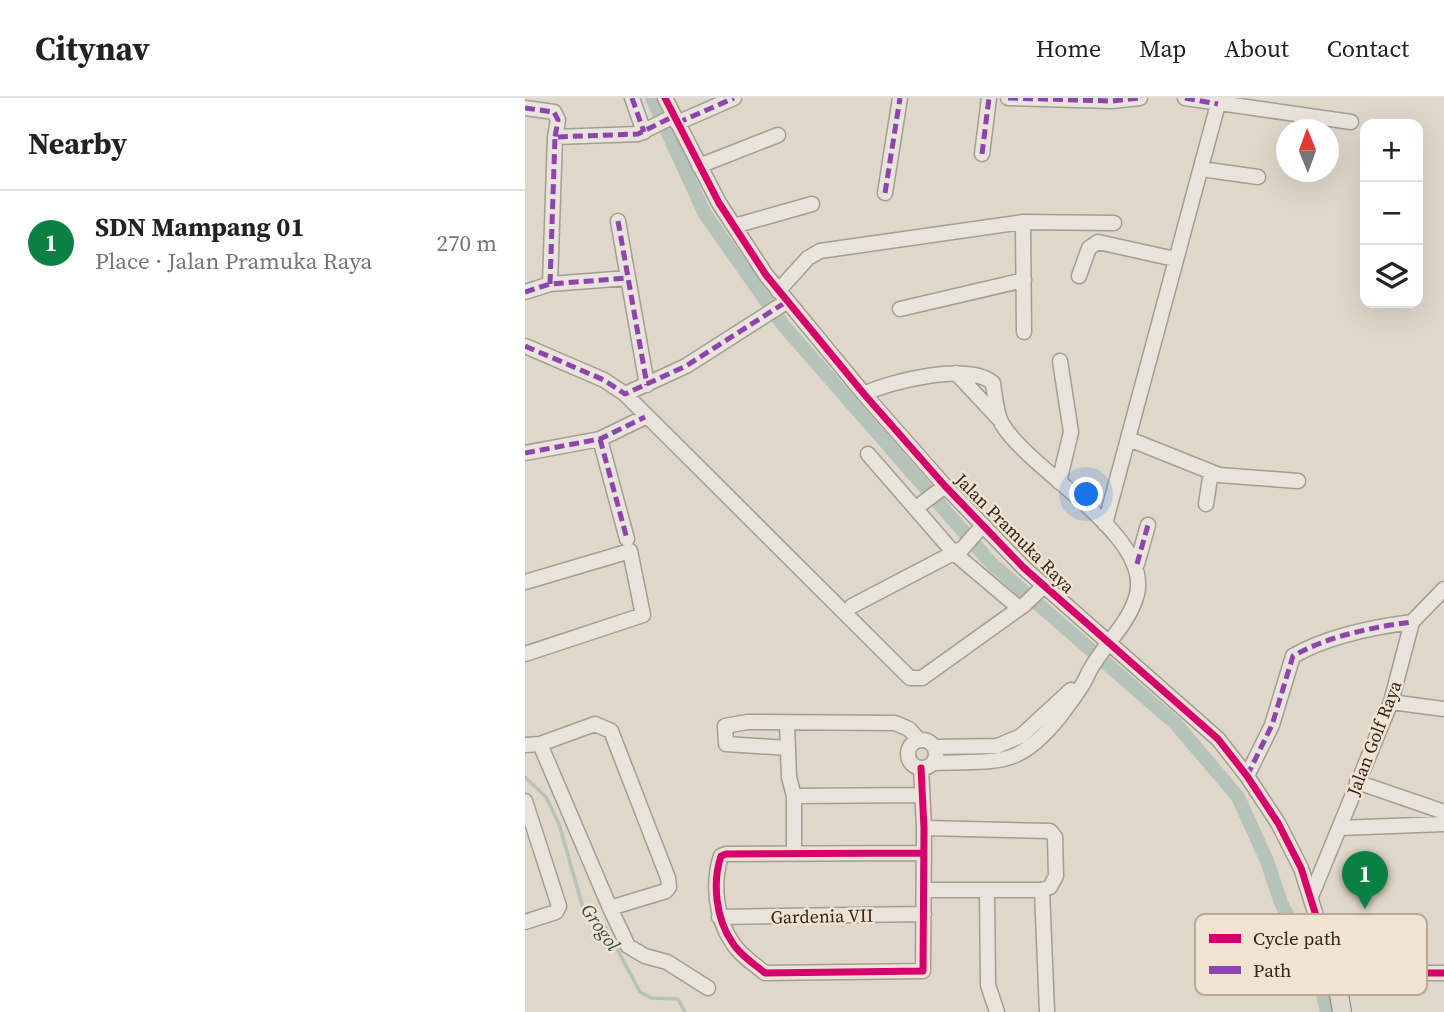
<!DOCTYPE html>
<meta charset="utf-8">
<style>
body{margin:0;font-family:"Source Serif 4",serif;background:#f2f2f2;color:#222}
.controls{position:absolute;right:21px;top:21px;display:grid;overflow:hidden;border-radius:14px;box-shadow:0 7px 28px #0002}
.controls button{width:63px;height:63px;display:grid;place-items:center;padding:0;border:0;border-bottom:2px solid #e0e0e0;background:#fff;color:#222;font:35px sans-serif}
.compass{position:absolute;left:751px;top:21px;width:63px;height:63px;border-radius:50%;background:#fff;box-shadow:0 7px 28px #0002;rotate:359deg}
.you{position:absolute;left:562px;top:397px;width:24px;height:24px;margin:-18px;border:5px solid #fff;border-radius:50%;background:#1a73e8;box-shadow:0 0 0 10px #1a73e833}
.badge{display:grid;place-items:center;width:46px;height:46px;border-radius:50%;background:#0b8043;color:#fff;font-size:23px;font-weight:700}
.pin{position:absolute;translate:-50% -58px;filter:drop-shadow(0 2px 4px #0008)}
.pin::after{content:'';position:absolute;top:37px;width:24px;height:21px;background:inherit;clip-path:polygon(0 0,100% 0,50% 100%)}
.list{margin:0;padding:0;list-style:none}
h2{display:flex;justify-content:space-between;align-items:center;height:91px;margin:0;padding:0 28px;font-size:30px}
h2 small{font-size:23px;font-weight:400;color:#767676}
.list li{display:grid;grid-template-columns:46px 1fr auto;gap:21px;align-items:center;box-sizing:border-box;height:105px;padding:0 28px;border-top:2px solid #e0e0e0}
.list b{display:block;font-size:26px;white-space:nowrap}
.list p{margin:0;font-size:23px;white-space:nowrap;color:#767676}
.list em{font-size:23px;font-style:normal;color:#767676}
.icon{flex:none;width:38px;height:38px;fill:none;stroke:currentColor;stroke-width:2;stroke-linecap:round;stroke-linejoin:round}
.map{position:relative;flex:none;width:919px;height:914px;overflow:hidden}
header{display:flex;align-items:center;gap:42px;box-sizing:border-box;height:98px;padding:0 35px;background:#fff;border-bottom:2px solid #e0e0e0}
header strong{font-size:33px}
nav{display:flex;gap:38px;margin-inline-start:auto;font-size:24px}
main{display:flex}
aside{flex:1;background:#fff}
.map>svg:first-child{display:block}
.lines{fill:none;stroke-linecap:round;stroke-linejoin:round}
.stream{stroke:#b6c3b8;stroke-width:3.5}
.canal{stroke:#b6c3b8;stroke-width:14}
.minor-casing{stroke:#a49d94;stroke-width:17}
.major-casing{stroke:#8a827a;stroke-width:20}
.minor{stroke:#e8e3db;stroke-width:14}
.major{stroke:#ded8cd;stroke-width:18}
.quiet{stroke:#8e44ad;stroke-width:5;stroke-dasharray:10 5;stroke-linecap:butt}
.cycleway-casing{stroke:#f0e3d1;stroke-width:11}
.cycleway{stroke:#d6006c;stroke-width:7}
.labels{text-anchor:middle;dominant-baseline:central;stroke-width:5;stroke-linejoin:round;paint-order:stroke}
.street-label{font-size:18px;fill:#31251e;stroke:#f0e3d1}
.water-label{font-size:19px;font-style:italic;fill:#2f4f49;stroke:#f0e3d1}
.key{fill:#f0e3d1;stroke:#b7aa9b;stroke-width:2}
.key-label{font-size:19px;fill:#31251e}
</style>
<header>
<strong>Citynav</strong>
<nav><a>Home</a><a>Map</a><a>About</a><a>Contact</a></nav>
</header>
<main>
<aside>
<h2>Nearby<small></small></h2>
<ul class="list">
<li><span class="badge">1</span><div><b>SDN Mampang 01</b><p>Place · Jalan Pramuka Raya</p></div><em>270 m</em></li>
</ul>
</aside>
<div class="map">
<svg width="919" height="914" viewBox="0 0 919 914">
<rect width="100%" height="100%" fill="#dfd7ca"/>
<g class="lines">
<!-- stream -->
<path class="stream" d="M0,679l21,20 13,27 24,84 8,10 15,10 34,64 11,6 27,1 7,13"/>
<!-- canal -->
<path class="canal" d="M127,0l53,116 79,112 207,237 185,161 62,73 29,64 14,42 37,68 9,41"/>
<defs>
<path id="minor" d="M107,0l12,34
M140,0l54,105 47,72 98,119 81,92 79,82 194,171 29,37 31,47 23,45 36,114 84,-9h23
M483,0l104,3 28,-3
M660,0l166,24
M0,10l29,4 4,8 -3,17
M152,25l57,-25
M457,56l7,-56
M174,68l79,-31
M676,71l57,8
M360,95l15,-95
M93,123l29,164
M498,124l1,110
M209,128l78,-22
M554,178l10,-28 9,-6 77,17
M25,186l5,-147 83,-3 36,-18
M253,193l30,-33 12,-7 203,-29 91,1
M0,194l25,-8 78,-6
M375,211l124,-29
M0,248l79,34 21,14 285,284h12l102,-73 20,-19
M431,275l43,46
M100,296l61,-28 100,-64
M339,296c27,-13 104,-32 129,-11 2,13 3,30 9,41 30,49 149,110 135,170 -8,32 -37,53 -50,82 -6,14 -17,26 -26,39 -43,55 -63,45 -127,48
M75,341l27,100
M604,341l90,36 79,6
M0,355l75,-14 45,-22
M343,356l86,99 65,55
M534,384l12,-50 -11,-71
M681,406l5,-32
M391,410l29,-22
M580,426l113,-420
M612,466l11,-39
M0,484l105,-31 13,64 -118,39
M327,508l111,-58 20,-23
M866,604l53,7
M262,626l2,53 5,19 128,-1
M383 656a14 14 0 1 1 28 0a14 14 0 1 1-28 0Z
M0,647l15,-1 55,-20 16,7 57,147 1,9 -3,4 -56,17 -70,-164
M410,649l62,-1 24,-10 50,-46
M263,650l-62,-4 -1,-18 22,-4 148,1 14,6 10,11
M396,670l3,60 -1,143 -158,2c-11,-9 -26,-19 -33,-31 -16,-23 -20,-59 -11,-86l5,-2 198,-1
M722,678l25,-51 21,-69c35,-20 80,-29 119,-34
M832,684l87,30
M269,698v58
M0,703l34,105 -3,6 -31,10
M399,730l126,3 5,6 1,39 -6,11 -8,3h-117
M814,730l105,-4
M517,792l5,122
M462,793l1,94 9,27
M787,796l79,-192 21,-80 32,-33
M85,810l18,38 17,10 22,6 41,26
M194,819l205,-3"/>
<path id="major" d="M812,884l5,30"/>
</defs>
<!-- minor casing -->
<use href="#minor" class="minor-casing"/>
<!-- major casing -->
<use href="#major" class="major-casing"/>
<!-- minor -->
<use href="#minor" class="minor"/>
<!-- major -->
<use href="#major" class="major"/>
<!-- quiet -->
<path class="quiet" d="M107,0l12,34
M483,0l104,3 28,-3
M660,0l33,6
M0,10l29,4 4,8 -3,17
M152,25l57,-25
M457,56l7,-56
M360,95l15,-95
M93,123l29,164
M25,186l5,-147 83,-3 36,-18
M0,194l25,-8 78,-6
M0,248l79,34 21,14 61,-28 100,-64
M75,341l27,100
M0,355l75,-14 45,-22
M612,466l11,-39
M722,678l25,-51 21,-69c35,-20 80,-29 119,-34"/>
<defs>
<path id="cycleway" d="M140,0l54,105 47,72 98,119 81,92 79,82 194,171 29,37 31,47 23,45 36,114 84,-9h23
M396,670l3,60 -1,143 -158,2c-11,-9 -26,-19 -33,-31 -16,-23 -20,-59 -11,-86l5,-2 198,-1"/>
</defs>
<!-- cycleway casing -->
<use href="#cycleway" class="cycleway-casing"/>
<!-- cycleway -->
<use href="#cycleway" class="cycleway"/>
</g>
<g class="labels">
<!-- street labels -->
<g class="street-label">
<text transform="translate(490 435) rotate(45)">Jalan Pramuka Raya</text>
<text transform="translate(849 640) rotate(-69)">Jalan Golf Raya</text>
<text transform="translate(297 818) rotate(-1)">Gardenia VII</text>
</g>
<!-- water labels -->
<g class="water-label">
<text transform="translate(76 829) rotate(55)">Grogol</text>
</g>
</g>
<!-- legend -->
<rect x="670" y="816" width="232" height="81" rx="10" class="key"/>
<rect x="684" y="836" width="32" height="9" fill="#d6006c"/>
<rect x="684" y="868" width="32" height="8" fill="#8e44ad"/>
<g class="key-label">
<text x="728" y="847">Cycle path</text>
<text x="728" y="879">Path</text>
</g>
</svg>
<div class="controls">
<button>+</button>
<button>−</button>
<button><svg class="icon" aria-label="layers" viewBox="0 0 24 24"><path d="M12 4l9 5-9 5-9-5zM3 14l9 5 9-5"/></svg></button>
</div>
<svg class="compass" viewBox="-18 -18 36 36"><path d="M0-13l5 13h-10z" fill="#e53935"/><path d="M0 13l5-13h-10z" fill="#767676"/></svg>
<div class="you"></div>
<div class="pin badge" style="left:840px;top:811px">1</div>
</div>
</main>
